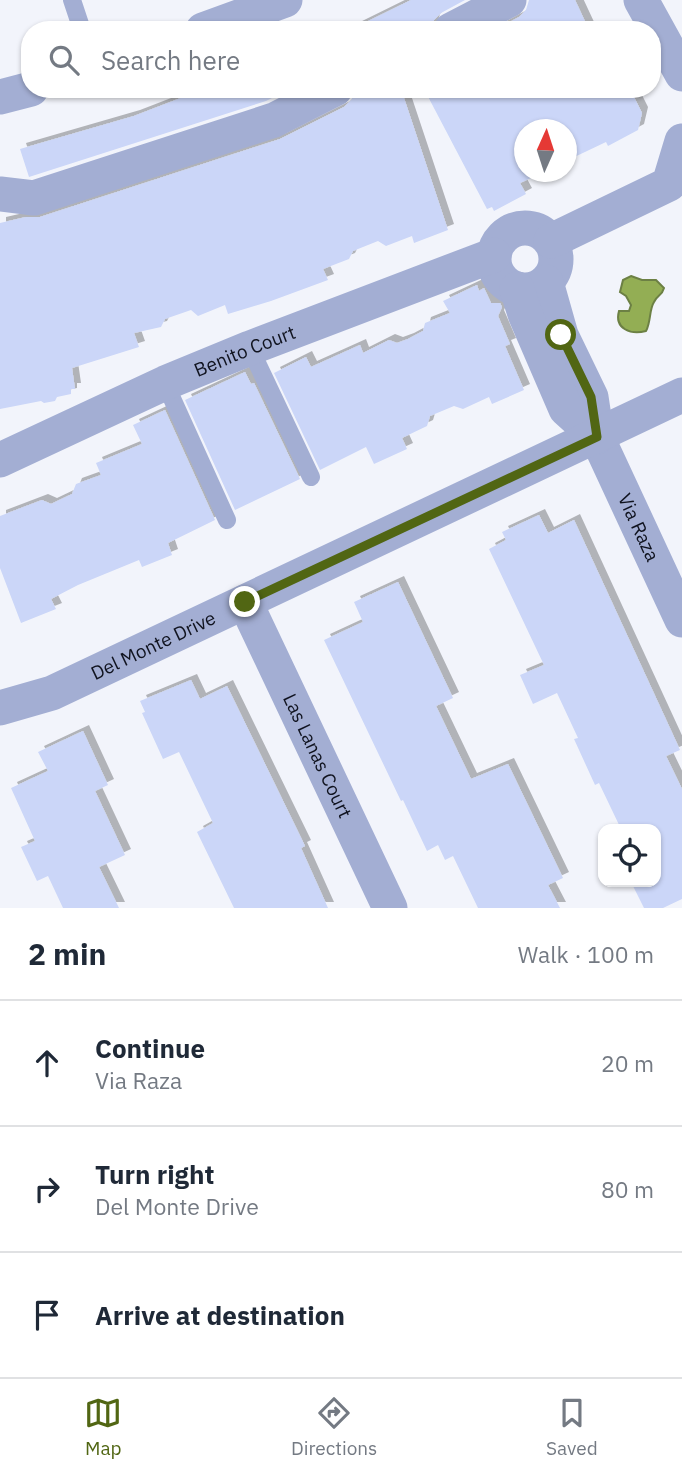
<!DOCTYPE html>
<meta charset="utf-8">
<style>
body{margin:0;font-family:"IBM Plex Sans",sans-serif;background:#f6f6f7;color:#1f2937}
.controls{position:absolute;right:21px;bottom:21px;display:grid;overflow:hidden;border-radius:14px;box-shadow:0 2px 5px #0004}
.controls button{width:63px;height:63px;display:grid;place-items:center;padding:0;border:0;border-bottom:2px solid #e0e1e3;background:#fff;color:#1f2937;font:35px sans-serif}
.compass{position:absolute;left:514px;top:119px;width:63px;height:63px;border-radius:50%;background:#fff;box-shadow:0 2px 5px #0004;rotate:3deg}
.stop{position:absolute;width:21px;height:21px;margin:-16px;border:5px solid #516613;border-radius:50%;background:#fff}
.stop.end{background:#516613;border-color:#fff;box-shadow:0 2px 7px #0008}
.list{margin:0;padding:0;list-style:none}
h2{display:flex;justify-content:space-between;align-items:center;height:91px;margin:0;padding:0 28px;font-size:30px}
h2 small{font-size:23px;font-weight:400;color:#747a83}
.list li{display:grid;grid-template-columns:46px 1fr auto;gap:21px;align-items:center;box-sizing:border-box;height:126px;padding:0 28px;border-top:2px solid #e0e1e3}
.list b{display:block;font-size:26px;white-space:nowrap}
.list p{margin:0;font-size:23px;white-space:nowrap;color:#747a83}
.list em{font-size:23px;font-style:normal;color:#747a83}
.icon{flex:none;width:38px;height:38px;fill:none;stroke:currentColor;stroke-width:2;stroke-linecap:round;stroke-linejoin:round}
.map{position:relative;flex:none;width:682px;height:908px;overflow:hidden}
.search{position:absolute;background:#fff;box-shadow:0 2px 5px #0004;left:21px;right:21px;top:21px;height:77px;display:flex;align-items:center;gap:18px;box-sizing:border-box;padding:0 24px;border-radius:28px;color:#747a83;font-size:26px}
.sheet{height:469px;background:#fff}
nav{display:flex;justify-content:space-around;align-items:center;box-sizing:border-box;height:98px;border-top:2px solid #e0e1e3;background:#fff;font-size:19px;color:#747a83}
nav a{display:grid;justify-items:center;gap:4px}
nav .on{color:#516613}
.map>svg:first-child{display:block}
.water{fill:#93ae54;stroke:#6c8044;stroke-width:2}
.building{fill:#cbd6f8;filter:url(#shadow)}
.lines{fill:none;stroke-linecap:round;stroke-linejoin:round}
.service{stroke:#a3aed3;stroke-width:18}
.minor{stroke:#a3aed3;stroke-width:35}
.route{stroke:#516613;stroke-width:9}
.labels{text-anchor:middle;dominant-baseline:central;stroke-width:6;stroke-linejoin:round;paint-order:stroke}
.street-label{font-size:19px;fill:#10131f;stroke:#fff}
</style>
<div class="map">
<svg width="682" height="908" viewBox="0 0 682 908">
<defs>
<filter id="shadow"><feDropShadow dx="6" dy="-6" stdDeviation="0" flood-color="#0004"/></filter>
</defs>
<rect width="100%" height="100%" fill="#f2f4fb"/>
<!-- water -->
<path class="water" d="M631,276l11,4h14l8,8c-2,8 -7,7 -10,14 -5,8 -3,20 -8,29 -15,4 -32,-2 -27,-20h10l2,-6 -5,-9 -6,-4 3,-12z"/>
<!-- building -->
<path class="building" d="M411,0h54l-24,13 -7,7 -3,10h-81z
M529,0h46l14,30h-94l24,-13 7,-7z
M204,89h86l-24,12 -237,76 -9,-28 114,-33z
M355,89h46l47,141 -34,13 -2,-7 -26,10 -8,-5 -25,10 -4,8 -26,10 5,11 -57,21 -43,13 -3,-9 -27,11 -7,-6 -26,9 -4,8 -27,6 5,14 -67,21 3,21h-4v5l-14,3 -2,4 -11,2 -3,-2 -41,8v-186l26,-6h14l240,-78 64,-32 8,-8z
M424,89h203l3,6 4,2 8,16 -4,17 -30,16 -2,-4 -40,19v-31h-42v42h20l-24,11 6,11 -32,17 -2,-4 -5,2z
M477,285l2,6 5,-3 7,15h9l2,4 -4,9 12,28 -5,2 19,44 -32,14 -3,-7 -26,12 -9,-3 -24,10 -3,10 -25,12 5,11 -33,15 -8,-17 -46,23 -46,-97 32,-16 5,10 49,-22 3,8 26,-13 8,3 11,-4 15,-8 2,-8 25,-10 -7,-12z
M245,372l6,12 3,-1 46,96 -65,31 -50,-110z
M165,410l50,110 -47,23 4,12 -30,12 -3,-7 -61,25 -27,14 5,10 -35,14 -21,-55v-52l42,-16 9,4 21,-10 4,-10 25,-9 -5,-12 46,-19 -9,-19z
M539,515l9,18 26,-13 106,230 -14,6 16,33v110l-19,9h-19l-13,-26h25v-53h-35l-22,-46 -4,2 -21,-46 4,-1 -21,-45 -24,11 -13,-29 24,-10 -55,-116 17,-9 -4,-8z
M398,582l55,116 -17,8 35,73 37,-15 55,114 -15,7 12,23h-82l-25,-52 -8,4 -7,-15 -11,6 -24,-51 -2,1 -77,-161 39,-18 -9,-20z
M191,680l9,19 27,-13 78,160 -4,2 27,60h-94l-37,-76 16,-9 -34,-71 -16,7 -21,-46 3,-1 -5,-11z
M83,731l25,54 -13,6 30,64 -26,12 20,41h-56l-15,-32 -11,5 -16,-34 14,-6 -24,-53 37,-17 -10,-19z"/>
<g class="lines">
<!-- service -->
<path class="service" d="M72,0l10,30
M250,348l61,129
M165,383l62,137"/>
<!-- minor -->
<g class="minor">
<path d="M641,0l41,74"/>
<path d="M203,30l82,-30"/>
<path d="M451,30l58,-30"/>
<path d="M0,97l31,-8"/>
<path d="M0,194l34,4 240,-78 61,-31"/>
<circle cx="525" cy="259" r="31"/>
<path d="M551,241l118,-57 13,-43"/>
<path id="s1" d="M546,282l15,53 30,62 6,40 85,183"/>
<path d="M517,289l8,25 41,95 31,28"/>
<path id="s2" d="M0,460l165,-77 85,-35 244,-93"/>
<path id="s3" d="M245,602l145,306"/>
<path id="s4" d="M0,708l52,-15 630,-298"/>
</g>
</g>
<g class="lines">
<!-- route -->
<path class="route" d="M245,602l352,-165 -6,-40 -30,-62"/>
</g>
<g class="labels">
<!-- street labels -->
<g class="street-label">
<text stroke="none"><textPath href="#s2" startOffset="268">Benito Court</textPath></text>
<text stroke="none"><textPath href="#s1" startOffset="264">Via Raza</textPath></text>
<text stroke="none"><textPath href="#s4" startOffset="166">Del Monte Drive</textPath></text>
<text stroke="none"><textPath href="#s3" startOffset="170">Las Lanas Court</textPath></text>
</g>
</g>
</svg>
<div class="controls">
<button><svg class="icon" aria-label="locate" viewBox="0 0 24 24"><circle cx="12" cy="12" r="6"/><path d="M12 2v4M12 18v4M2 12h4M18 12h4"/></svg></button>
</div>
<svg class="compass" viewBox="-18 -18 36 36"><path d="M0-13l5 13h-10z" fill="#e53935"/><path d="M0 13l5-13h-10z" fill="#747a83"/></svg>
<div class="stop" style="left:561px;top:335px"></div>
<div class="stop end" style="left:245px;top:602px"></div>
<div class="search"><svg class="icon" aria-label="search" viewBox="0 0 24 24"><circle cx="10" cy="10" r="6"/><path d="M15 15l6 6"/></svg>Search here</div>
</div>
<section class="sheet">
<h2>2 min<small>Walk · 100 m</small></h2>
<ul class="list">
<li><svg class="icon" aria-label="ahead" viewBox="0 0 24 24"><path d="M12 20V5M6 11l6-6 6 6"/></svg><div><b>Continue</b><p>Via Raza</p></div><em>20 m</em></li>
<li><svg class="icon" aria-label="right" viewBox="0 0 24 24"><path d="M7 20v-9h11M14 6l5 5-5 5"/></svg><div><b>Turn right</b><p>Del Monte Drive</p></div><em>80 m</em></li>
<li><svg class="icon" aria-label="arrive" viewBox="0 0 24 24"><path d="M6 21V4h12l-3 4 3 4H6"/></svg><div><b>Arrive at destination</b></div></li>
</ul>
</section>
<nav>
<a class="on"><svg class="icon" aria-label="map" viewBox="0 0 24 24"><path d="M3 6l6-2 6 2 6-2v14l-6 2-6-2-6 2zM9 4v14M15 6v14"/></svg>Map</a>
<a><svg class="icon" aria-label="directions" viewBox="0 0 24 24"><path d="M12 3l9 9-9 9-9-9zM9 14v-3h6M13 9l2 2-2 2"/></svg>Directions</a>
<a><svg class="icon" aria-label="saved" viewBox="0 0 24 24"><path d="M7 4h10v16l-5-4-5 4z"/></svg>Saved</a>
</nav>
